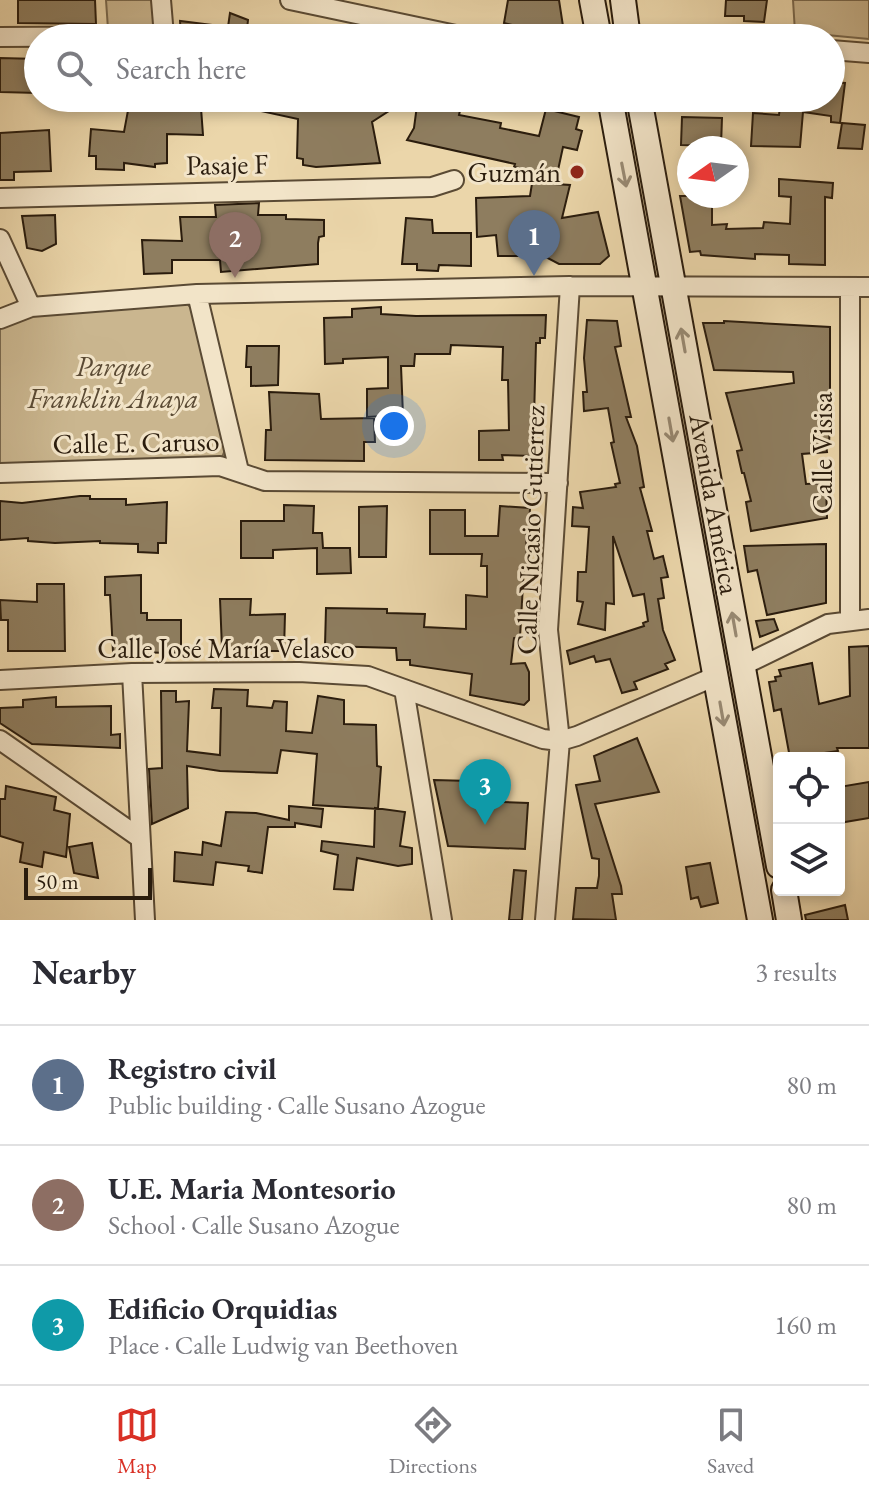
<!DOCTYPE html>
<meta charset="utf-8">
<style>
body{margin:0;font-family:"EB Garamond",serif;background:#f7f7f7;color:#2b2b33}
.controls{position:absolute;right:24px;bottom:24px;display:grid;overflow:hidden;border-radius:8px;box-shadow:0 4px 12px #0003}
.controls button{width:72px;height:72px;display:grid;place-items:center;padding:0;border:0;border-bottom:2px solid #e1e1e2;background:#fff;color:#2b2b33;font:40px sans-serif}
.compass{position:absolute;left:677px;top:136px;width:72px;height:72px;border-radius:50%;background:#fff;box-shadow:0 4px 12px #0003;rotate:256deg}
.scale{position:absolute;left:24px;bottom:20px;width:128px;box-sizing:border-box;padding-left:8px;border:4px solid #2a1c0d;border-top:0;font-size:22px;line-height:28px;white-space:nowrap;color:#2a1c0d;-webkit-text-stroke:6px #f2e4c8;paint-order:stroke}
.you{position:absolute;left:394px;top:426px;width:28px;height:28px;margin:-20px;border:6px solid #fff;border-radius:50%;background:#1a73e8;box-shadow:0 0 0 12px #1a73e833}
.badge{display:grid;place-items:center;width:52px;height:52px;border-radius:50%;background:#d93025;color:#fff;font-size:26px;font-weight:700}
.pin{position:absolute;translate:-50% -66px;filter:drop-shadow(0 2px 4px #0008)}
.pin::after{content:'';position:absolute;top:42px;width:28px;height:24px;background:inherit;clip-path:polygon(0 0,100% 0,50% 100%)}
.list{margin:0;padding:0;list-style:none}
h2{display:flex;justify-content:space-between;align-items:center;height:104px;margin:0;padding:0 32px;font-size:34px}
h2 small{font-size:26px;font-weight:400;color:#7c7c81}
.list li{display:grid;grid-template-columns:52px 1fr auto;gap:24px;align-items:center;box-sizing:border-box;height:120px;padding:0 32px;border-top:2px solid #e1e1e2}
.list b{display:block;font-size:30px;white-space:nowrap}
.list p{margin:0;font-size:26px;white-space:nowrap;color:#7c7c81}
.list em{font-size:26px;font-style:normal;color:#7c7c81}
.icon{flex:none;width:44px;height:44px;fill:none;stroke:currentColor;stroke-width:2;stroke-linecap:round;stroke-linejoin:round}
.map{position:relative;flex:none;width:869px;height:920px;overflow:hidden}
.search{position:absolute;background:#fff;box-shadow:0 4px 12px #0003;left:24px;right:24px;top:24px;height:88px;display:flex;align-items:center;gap:20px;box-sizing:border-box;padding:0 28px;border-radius:44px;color:#7c7c81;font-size:30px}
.sheet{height:464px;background:#fff}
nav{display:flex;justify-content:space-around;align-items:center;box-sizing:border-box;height:112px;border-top:2px solid #e1e1e2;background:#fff;font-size:22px;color:#7c7c81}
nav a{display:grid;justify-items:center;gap:4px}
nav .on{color:#d93025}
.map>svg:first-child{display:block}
.green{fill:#cab68f;stroke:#7a694e;stroke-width:2}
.building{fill:#8e7d5f;stroke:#2a1c0d;stroke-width:2}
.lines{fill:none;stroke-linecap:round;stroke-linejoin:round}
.street-casing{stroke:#5a4a34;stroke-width:22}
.secondary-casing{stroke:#2a1c0d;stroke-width:28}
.street{stroke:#f2e4c8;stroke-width:18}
.secondary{stroke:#f2e4c8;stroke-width:24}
.oneway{stroke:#988a74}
.poi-dot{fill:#8f2418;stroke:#f2e4c8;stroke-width:3}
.labels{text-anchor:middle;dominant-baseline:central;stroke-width:6;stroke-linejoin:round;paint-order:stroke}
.street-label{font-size:28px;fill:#2a1c0d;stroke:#f2e4c8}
.poi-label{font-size:28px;fill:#2a1c0d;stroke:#f2e4c8;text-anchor:end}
.park-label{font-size:28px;font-style:italic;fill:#5a4a34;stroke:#f2e4c8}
</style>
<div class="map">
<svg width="869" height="920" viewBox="0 0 869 920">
<rect width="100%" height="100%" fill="#ebd6aa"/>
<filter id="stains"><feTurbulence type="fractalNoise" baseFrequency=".0025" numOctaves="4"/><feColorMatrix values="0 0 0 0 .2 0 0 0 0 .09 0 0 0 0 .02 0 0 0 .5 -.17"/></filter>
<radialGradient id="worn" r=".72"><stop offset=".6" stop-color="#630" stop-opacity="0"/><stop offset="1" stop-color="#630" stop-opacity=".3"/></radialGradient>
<!-- green -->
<path class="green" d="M106,0h47l2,27 -47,2z
M793,0h76v39l-74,-7z
M186,302l7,9 33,137 -4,9 -222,7v-137l51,-17z"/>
<!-- building -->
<path class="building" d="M18,0h77l1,24 -78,-1z
M508,0h51l4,26 -1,12h-29l-14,-4 2,-7 -17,-4z
M726,0h41l-3,22 -20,-1v-5h-19z
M230,13l18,7 -2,18h-65l-1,-17 48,6z
M0,58l38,1v34l-38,-1z
M831,82l14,1 -5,40 -9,-1v-6l-28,-4 -3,35 -49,-1 2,-33 26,2 2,-17h50z
M135,98h47v9l19,1 2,27 -36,-1v29l-12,1v3l-31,-4v7l-28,-1v-13h-7l2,-27 33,3 5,-27 8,1z
M230,98h179l-37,24 8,41 -64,4 -13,-2v-6l-6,-1 1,-39 -69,-15z
M418,98h45l-4,17 42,8 -1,5 39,8 7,-27 33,8 -3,12 6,2 -5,19 -14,-3 -8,37 15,1 -8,33 36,-6 11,44 -9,8h-41l-15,-8h-46l-2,-21 -19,2 -1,-39 54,-2 4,-25 -20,-4 1,-3 -108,-24 7,-12z
M682,117l40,1 -1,28 -40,-1z
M842,123l23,2 -3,24 -24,-1z
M49,130l2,41 -37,1v8h-14v-47z
M779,179l54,4 -1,15 -7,-1v68l-36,-1v-9l-34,-1v5l-54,-4 -1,-4 -10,1 -10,-56h21v6l11,1v22l15,-1 -1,5 37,-1 1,-6 26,2 1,-27 -12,-1z
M259,203l-1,12h28v4l38,1v16l-5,1 -1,6v21l-97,8 -1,-12h-48v13l-28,1 -2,-34 40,1 -2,-24h36l-1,-12z
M55,215l1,29 -14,7 -15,-3 -5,-32z
M406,218l26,2 1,13h38v33l-32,-1 -1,6 -21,-1v-6h-15z
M381,307v7l35,2 130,-1 -1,23h-5v5h-4l-3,113 -31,-1 1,5h-24v-29l30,-1 -1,-50h-6l1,-33 -52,-2 -1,9h-35l-1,12h-13l2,49 -36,2v-28l21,-1v-31l-45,2v4l-18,1 -1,-46 28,-1v-8z
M587,320l30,1 4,25 -6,1 16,70h-5l11,29 7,41 -4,1 12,43h-5l7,28 9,-3 5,21 -7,1 3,20 -6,1 5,31 12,30 -10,4 3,5 -34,13 3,7 -15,4 -12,-34 -14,3 -2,-6 -24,8 -3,-13 77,-25 -1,-3 5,-2 -4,-27 -11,2 -20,-60 1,68 -8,-1 -1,27 -27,-6 5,-22 -6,-1 1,-29h8l3,-45 -17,-1 1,-19 10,1 -3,-16 36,-5 -1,-3 5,-1 -9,-40 3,-1 -6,-34 -24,3 -1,-19h4l-3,-34z
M724,321l106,6v67l-4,28 4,1 -1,21 -3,1 1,7 -25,2 4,30 20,-1 1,35 -76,13 -5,-29 5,-1 -7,-28h-2l-5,-22 5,-1 -16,-57 68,-10 -1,-11 -79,-2 -11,-47h21z
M247,346h32l-1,39 -27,1v-19h-5z
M269,392l50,2 2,25 53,-1 1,24h-11v19l-99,-1 1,-30h5z
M80,496h10v3h36v6l41,-3 -1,41h-8v10l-20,-1v-8l-38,-1v-2l-45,2 -27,-2v-3l-28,2v-39l22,2z
M284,505l30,1 -1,27h9l1,15h27l1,25 -34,1v-26l-44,2v8h-32v-37h43z
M387,506l-1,51h-27v-50z
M500,506l30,2 -1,22h-3l1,37h-3l-4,70 -6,1 -3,26 14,-1 4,9v28l-5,5 -54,-10 2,-21 -62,-9v-5h-13l-1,-12 -71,-2 1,-38 61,1v4l38,1 -1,13 42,2v-34l21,2v-31h-6l1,-12h-52v-44h35v26h33z
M826,544v59l-59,12 -10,-45 -9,2 -4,-26z
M141,575v38h6v7h34v33l-68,-1 -3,-57h-5v-18z
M37,584h27l1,67h-57v-31h-7l-1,-20 37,2z
M220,599h31l-1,16 35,-1 -1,37h-16v-4l-46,2z
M774,619l4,11 -18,7 -4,-16z
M869,646v102h-32l1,3 -48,7 -9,-49 -7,2 -5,-29 7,-1 -1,-4 6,-1 -2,-6 33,-7 7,41 31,-8 -1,-49z
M214,689l34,1 -1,16 25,2 2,-7 13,1 -1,29 26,2 6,-37 26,4v24l32,1 1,41 4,1 -3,42 -65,-4 4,-51 -36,-4 -4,23 -57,-2 -33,-5 1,42 -36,16 -3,-55 13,-1 -1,-77h15v11l13,-1 -2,50 33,4 1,-47h-9z
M56,697v10l55,-1v29l9,-1v14l-88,-4 -32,-21v-15l23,-1v-7z
M637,738l22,54 -64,12 26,82 1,8h-10l4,26 -43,-1 3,-31h21l2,-12v-17l-7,-1 -16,-73 24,-4 -6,-25z
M434,780l36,1 1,20 57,2 -3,46 -77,-3z
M869,782v36l-30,5v-36z
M6,786l50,11 -2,13 16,4 -4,43 -22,-5 -2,15 -22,-5 3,-19 -23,-7v-37h5z
M289,806l34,3 -2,18 -26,-4v4h-27l-6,46 -14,-2 1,-5 -33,-4 -3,23 -39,-4 1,-29 27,3 1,-13 18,4 5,-34 30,1 33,7z
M375,808l30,4 -5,34 12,2v16l-14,2 -41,-8 -4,32 -19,-1 4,-34 -17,-4 1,-10 52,6z
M92,843l6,35 -24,-5 -5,-26z
M710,863l8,40 -17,4 -3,-10 -7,2 -5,-32z
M514,870l12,1 -4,49h-13z
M845,905l3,15h-42l-1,-5z"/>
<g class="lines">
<defs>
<path id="street" d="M290,0l180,38
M0,37l164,-1 -3,-36
M648,38h29
M831,50l38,3
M0,198l432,-11 22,-7
M0,239l31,68
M850,287v333
M197,294l42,177
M0,319l31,-12 166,-13 373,-8 299,1
M0,473l220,-7 45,15 293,2
M742,666l86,-42 41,-5
M132,673l13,247
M0,680l132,-7 167,-1 69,4 175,63 17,2 17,-5 139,-60
M404,689l38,231
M0,740l140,98
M545,920l15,-179 -12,-111 22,-344"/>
<path id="secondary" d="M592,0l7,38
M623,0l5,38
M610,98l150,822
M639,98l140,768
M784,890l5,30"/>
</defs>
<!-- street casing -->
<use href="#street" class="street-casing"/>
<!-- secondary casing -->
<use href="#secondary" class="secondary-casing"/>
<!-- street -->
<use href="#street" class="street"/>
<!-- secondary -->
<use href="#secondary" class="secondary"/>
</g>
<!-- one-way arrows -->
<defs><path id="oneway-shaft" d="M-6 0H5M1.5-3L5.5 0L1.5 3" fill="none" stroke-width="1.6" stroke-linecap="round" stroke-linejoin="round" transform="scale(2)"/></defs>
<g class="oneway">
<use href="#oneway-shaft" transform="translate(624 175) rotate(79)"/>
<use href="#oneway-shaft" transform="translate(683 340) rotate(-100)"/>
<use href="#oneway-shaft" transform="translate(671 430) rotate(80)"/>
<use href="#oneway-shaft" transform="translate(734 624) rotate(-100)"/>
<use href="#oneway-shaft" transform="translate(722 714) rotate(80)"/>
</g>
<!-- markers -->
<circle class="poi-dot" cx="577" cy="172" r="8"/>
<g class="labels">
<!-- street labels -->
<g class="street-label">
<text transform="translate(227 164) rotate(-1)">Pasaje F</text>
<text transform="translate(136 442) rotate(-1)">Calle E. Caruso</text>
<text transform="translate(822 453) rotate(-90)">Calle Visisa</text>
<text transform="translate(715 504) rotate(80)">Avenida América</text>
<text transform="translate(530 530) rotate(-88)">Calle Nicasio Gutierrez</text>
<text x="226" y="648">Calle José María Velasco</text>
</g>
<!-- poi labels -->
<g class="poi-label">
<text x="561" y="172">Guzmán</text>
</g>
<!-- park labels -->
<g class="park-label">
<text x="113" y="366">Parque<tspan x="113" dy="32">Franklin Anaya</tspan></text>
</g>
</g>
<rect width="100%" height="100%" filter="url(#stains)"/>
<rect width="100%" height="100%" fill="url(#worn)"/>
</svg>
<div class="controls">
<button><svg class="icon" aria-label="locate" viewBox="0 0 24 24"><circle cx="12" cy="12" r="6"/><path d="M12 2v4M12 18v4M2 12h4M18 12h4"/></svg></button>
<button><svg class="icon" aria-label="layers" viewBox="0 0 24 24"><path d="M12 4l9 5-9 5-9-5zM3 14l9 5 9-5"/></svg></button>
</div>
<svg class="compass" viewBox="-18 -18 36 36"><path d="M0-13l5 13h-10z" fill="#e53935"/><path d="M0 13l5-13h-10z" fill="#7c7c81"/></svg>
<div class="scale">50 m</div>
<div class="you"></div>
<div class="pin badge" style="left:534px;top:276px;background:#5c6f8a">1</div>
<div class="pin badge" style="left:235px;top:278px;background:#8d6e63">2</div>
<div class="pin badge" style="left:485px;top:825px;background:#0f9aa8">3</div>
<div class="search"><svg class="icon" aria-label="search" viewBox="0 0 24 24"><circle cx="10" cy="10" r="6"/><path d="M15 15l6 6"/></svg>Search here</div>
</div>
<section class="sheet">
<h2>Nearby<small>3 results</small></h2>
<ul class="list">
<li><span class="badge" style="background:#5c6f8a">1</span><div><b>Registro civil</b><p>Public building · Calle Susano Azogue</p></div><em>80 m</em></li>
<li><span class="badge" style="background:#8d6e63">2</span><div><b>U.E. Maria Montesorio</b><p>School · Calle Susano Azogue</p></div><em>80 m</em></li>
<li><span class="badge" style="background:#0f9aa8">3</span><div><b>Edificio Orquidias</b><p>Place · Calle Ludwig van Beethoven</p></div><em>160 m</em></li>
</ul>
</section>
<nav>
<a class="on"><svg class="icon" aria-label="map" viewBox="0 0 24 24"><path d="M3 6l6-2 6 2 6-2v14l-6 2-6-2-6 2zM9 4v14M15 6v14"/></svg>Map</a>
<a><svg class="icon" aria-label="directions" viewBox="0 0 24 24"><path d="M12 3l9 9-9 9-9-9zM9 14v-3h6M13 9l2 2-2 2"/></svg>Directions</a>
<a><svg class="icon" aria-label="saved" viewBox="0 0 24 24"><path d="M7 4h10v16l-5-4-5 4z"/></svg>Saved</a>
</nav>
